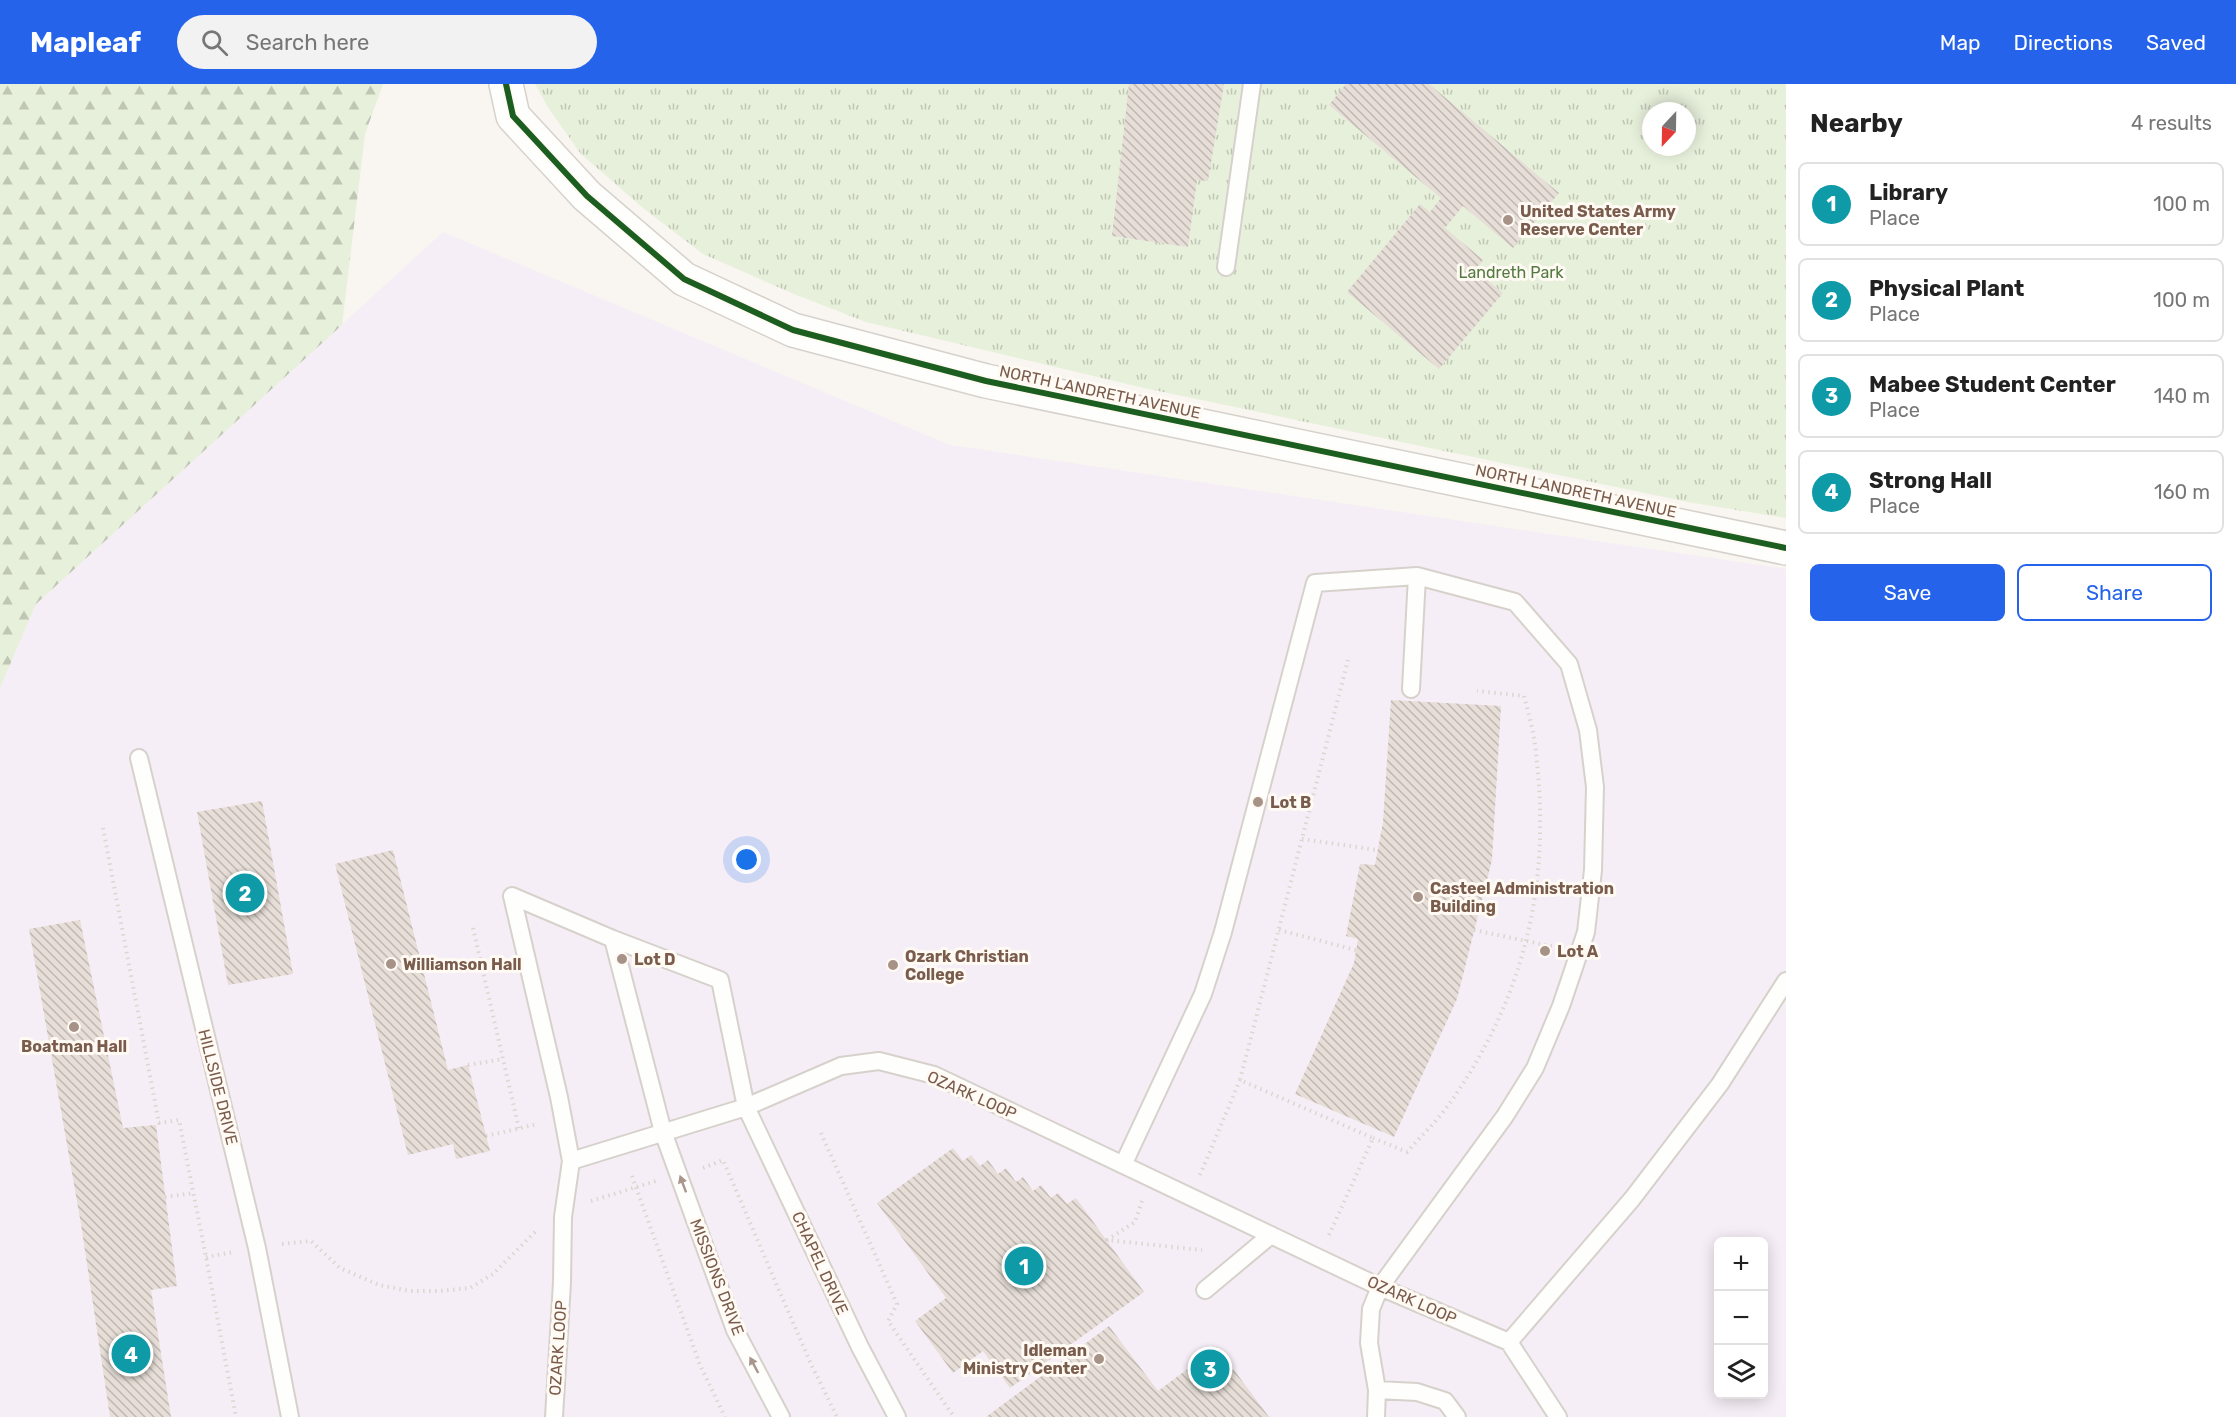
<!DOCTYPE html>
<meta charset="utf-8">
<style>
body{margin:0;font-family:Rubik,sans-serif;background:#f2f2f2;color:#222}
.controls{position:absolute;right:18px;bottom:18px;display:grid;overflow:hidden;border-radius:9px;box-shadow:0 3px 15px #0003}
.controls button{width:54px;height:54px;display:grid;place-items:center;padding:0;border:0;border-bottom:2px solid #e0e0e0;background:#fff;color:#222;font:30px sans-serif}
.compass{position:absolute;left:1642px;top:18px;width:54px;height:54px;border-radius:50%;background:#fff;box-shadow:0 3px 15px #0003;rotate:202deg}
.you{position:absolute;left:747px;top:776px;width:21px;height:21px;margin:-15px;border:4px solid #fff;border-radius:50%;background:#1a73e8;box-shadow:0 0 0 9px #1a73e833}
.badge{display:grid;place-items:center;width:39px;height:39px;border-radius:50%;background:#2563eb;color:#fff;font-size:20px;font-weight:700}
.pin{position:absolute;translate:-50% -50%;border:3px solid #fff;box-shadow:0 2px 6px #0006}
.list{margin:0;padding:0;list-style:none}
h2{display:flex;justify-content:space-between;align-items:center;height:78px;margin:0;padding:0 24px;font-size:26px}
h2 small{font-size:20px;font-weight:400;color:#767676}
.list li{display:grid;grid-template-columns:39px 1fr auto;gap:18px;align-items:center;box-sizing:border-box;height:84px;margin:0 12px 12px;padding:0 12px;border:2px solid #e0e0e0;border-radius:9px}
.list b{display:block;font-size:22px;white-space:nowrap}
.list p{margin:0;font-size:20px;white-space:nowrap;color:#767676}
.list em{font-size:20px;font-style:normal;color:#767676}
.actions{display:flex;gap:12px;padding:18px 24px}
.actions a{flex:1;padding:14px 0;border:2px solid #2563eb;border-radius:9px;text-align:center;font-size:21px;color:#2563eb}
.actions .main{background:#2563eb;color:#fff}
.icon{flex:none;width:33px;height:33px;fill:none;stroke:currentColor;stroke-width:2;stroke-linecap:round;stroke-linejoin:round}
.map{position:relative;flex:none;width:1786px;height:1333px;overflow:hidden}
header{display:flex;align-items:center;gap:36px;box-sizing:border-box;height:84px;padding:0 30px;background:#2563eb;color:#fff}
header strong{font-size:28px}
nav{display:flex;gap:33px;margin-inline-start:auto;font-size:21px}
.search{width:420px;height:54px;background:#f2f2f2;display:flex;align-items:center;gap:15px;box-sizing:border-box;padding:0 21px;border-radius:33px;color:#767676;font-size:22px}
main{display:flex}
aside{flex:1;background:#fff}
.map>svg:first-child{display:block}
.education{fill:#f6eef6;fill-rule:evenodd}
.grass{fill:url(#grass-tufts);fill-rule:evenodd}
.forest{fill:url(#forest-firs)}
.building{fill:url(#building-back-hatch)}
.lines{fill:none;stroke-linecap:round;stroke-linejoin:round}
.lane-casing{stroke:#d7d1cb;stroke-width:20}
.street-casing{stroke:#d7d1cb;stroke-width:36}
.path{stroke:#dcd5d0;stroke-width:4;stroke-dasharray:1.5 4.5;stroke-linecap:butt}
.lane{stroke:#fefefd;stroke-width:16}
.street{stroke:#fefefd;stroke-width:33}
.cycleway-casing{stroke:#fffaf3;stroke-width:10}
.cycleway{stroke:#1b5e20;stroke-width:6}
.oneway{fill:#a8958b}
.poi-dot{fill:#a69286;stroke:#fffaf3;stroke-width:2}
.labels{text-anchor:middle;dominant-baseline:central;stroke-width:6;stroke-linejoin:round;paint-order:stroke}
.poi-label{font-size:16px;font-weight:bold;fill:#7a5c4d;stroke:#fffaf3;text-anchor:start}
.park-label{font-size:16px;fill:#537a41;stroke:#fffaf3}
.street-label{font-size:16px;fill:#7a5c4d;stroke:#fffaf3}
</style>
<header>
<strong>Mapleaf</strong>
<div class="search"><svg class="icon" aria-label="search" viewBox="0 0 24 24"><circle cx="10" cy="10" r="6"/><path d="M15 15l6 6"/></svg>Search here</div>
<nav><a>Map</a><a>Directions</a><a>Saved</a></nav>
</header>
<main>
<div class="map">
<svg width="1786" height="1333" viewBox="0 0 1786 1333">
<defs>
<pattern id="grass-tufts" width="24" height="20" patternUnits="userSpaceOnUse" patternTransform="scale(1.5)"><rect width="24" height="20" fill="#e7f0db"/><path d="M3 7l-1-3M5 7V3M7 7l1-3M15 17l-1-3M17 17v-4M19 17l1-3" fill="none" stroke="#c0c6b4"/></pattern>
<pattern id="forest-firs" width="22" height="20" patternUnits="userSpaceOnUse" patternTransform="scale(1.5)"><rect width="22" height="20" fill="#e7f0db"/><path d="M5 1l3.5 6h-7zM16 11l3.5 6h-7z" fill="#c0c6b4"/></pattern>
<pattern id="building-back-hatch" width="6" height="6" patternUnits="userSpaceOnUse" patternTransform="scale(1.5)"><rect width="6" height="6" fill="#e6ded7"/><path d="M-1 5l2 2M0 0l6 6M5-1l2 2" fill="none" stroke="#bfb7b1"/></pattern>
</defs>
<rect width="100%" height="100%" fill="#f9f5f0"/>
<!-- education -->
<path class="education" d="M443,148l507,213 836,124v848h-1786v-729l36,-84zM1718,1158h46v152h-46z"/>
<!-- grass -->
<path class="grass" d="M535,0h1251v434l-98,-16 -544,-114 -278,-66 -72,-28 -91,-40 -60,-46 -62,-54 -32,-45zM1651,27h36v36h-36z"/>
<!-- forest -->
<path class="forest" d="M0,0h383l-18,50 -23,191 -306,279 -36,84z"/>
<!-- building -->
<path class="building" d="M1129,0h95l-16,97 -11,-1 -9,67 -76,-11z
M1346,0h83l130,109 -46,55 -50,-42 -18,22 38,32 -8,10 28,23 -64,76 -92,-77 73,-88 10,8 11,-14 -112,-93z
M1391,616l110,6 -9,154 -35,139 -63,138 -99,-43 59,-131 4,-24 -12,-3 14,-72 15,1 8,-43z
M262,717l31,173 -65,11 -31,-173z
M393,766l55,220 20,-5 22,86 -34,8 -3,-15 -45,11 -73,-291z
M80,836l43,208 33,-3 21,161 -26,4 20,127h-61l-29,-193 -52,-295z
M953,1064l10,13 8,-6 9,11 8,-6 10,14 8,-6 10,14 7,-5 10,14 8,-6 10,13 7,-5 9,11 9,-6 68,94 -134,96 -27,-37 -30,22 -38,-52 31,-23 -69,-95z
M1109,1242l49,65 59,-44 52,70h-283z"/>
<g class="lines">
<defs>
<path id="lane" d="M1226,183l26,-183
M1411,605l6,-113
M139,674l118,490 33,169
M613,855l50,193 72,198 46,87
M571,1077l-12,-64 -47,-201 101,43 107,41 26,127 114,240 37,70
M1123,1081l80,-171 20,-62 92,-349 102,-7 98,26 54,62 19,66 7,57 -2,83 -7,62 -25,74 -26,62 -30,48 -125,171 -9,22 -2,34 8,47 -1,27
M1205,1206l66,-55
M1509,1258l123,-143 88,-115 66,-103
M1377,1306l40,2 28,9 12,16
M554,1333l8,-135 1,-65 8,-56 175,-54 95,-41 38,-5 55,14 446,212 129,55 49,75"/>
<path id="street" d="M506,0l7,32 74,80 97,83 109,51 193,51 800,167"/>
</defs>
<!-- lane casing -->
<use href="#lane" class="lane-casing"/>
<!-- street casing -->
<use href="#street" class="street-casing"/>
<!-- path -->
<path class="path" d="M103,744l56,295 20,-3 27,137 30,160
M1302,755l75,11
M473,844l46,201
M1279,846l77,20
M1474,846l81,17
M468,981l35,-6
M821,1049l76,171 -9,17 66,96
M486,1052l52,-12
M1373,1054l34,14c15,-17 32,-33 45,-52 76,-109 100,-224 83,-355 -2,-16 -7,-33 -11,-49l-47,-5
M703,1084l20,-8 87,202 27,55
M1200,1091l40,-95
M632,1092l68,189 25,52
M165,1113l29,-4
M591,1117l65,-20
M1142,1117l-7,21 -28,18 95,10
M1329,1151l44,-97 -133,-58 108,-420
M282,1160l29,-3 29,27 39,17 31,6h29l31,-3 23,-14 44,-44
M206,1173l28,-5"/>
<!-- lane -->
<use href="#lane" class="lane"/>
<!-- street -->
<use href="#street" class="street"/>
<defs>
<path id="cycleway" d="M506,0l7,32 74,80 97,83 109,51 193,51 800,167"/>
</defs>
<!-- cycleway casing -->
<use href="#cycleway" class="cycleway-casing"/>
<!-- cycleway -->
<use href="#cycleway" class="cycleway"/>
</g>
<!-- one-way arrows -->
<defs><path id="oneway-solid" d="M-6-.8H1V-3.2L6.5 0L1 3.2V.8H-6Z" transform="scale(1.5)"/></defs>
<g class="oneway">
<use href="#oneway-solid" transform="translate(683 1100) rotate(-110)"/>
<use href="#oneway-solid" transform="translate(754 1281) rotate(-118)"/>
</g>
<!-- markers -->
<g class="poi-dot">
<circle cx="1508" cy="136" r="6"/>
<circle cx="1258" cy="718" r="6"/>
<circle cx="1418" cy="813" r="6"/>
<circle cx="1545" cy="867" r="6"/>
<circle cx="622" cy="875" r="6"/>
<circle cx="391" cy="880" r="6"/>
<circle cx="893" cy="881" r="6"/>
<circle cx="74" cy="943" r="6"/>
<circle cx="1099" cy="1275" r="6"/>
</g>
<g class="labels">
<!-- poi labels -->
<g class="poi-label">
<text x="1520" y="127">United States Army<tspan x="1520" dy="18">Reserve Center</tspan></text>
<text x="1270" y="718">Lot B</text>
<text x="1430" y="804">Casteel Administration<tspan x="1430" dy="18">Building</tspan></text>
<text x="1557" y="867">Lot A</text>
<text x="905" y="872">Ozark Christian<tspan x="905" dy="18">College</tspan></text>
<text x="634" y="875">Lot D</text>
<text x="403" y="880">Williamson Hall</text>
<text x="74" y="962" text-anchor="middle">Boatman Hall</text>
<text x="1087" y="1266" text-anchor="end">Idleman<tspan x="1087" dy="18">Ministry Center</tspan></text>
</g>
<!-- park labels -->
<g class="park-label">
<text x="1511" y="188">Landreth Park</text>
</g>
<!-- street labels -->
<g class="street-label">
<text transform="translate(1100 308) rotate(12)">NORTH LANDRETH AVENUE</text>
<text transform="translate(1576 407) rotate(12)">NORTH LANDRETH AVENUE</text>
<text transform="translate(218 1003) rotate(76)">HILLSIDE DRIVE</text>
<text transform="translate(972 1011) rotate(24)">OZARK LOOP</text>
<text transform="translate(820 1179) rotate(65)">CHAPEL DRIVE</text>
<text transform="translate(717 1193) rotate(69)">MISSIONS DRIVE</text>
<text transform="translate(1412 1216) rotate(24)">OZARK LOOP</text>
<text transform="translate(558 1264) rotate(-86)">OZARK LOOP</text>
</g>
</g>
</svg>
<div class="controls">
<button>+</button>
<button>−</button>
<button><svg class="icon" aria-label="layers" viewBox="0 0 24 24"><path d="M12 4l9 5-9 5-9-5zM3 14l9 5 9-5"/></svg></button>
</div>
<svg class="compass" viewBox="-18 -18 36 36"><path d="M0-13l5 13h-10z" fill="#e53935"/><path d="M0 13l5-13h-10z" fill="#767676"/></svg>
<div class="you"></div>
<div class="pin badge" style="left:1024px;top:1182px;background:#0f9aa8">1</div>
<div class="pin badge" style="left:245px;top:809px;background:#0f9aa8">2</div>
<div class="pin badge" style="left:1210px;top:1285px;background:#0f9aa8">3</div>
<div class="pin badge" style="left:131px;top:1270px;background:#0f9aa8">4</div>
</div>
<aside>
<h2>Nearby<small>4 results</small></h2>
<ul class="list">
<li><span class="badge" style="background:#0f9aa8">1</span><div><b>Library</b><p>Place</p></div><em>100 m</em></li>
<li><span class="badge" style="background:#0f9aa8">2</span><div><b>Physical Plant</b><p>Place</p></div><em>100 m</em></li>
<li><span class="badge" style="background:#0f9aa8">3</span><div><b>Mabee Student Center</b><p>Place</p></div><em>140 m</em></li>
<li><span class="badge" style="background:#0f9aa8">4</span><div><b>Strong Hall</b><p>Place</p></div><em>160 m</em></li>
</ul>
<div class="actions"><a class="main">Save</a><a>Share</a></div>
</aside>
</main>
